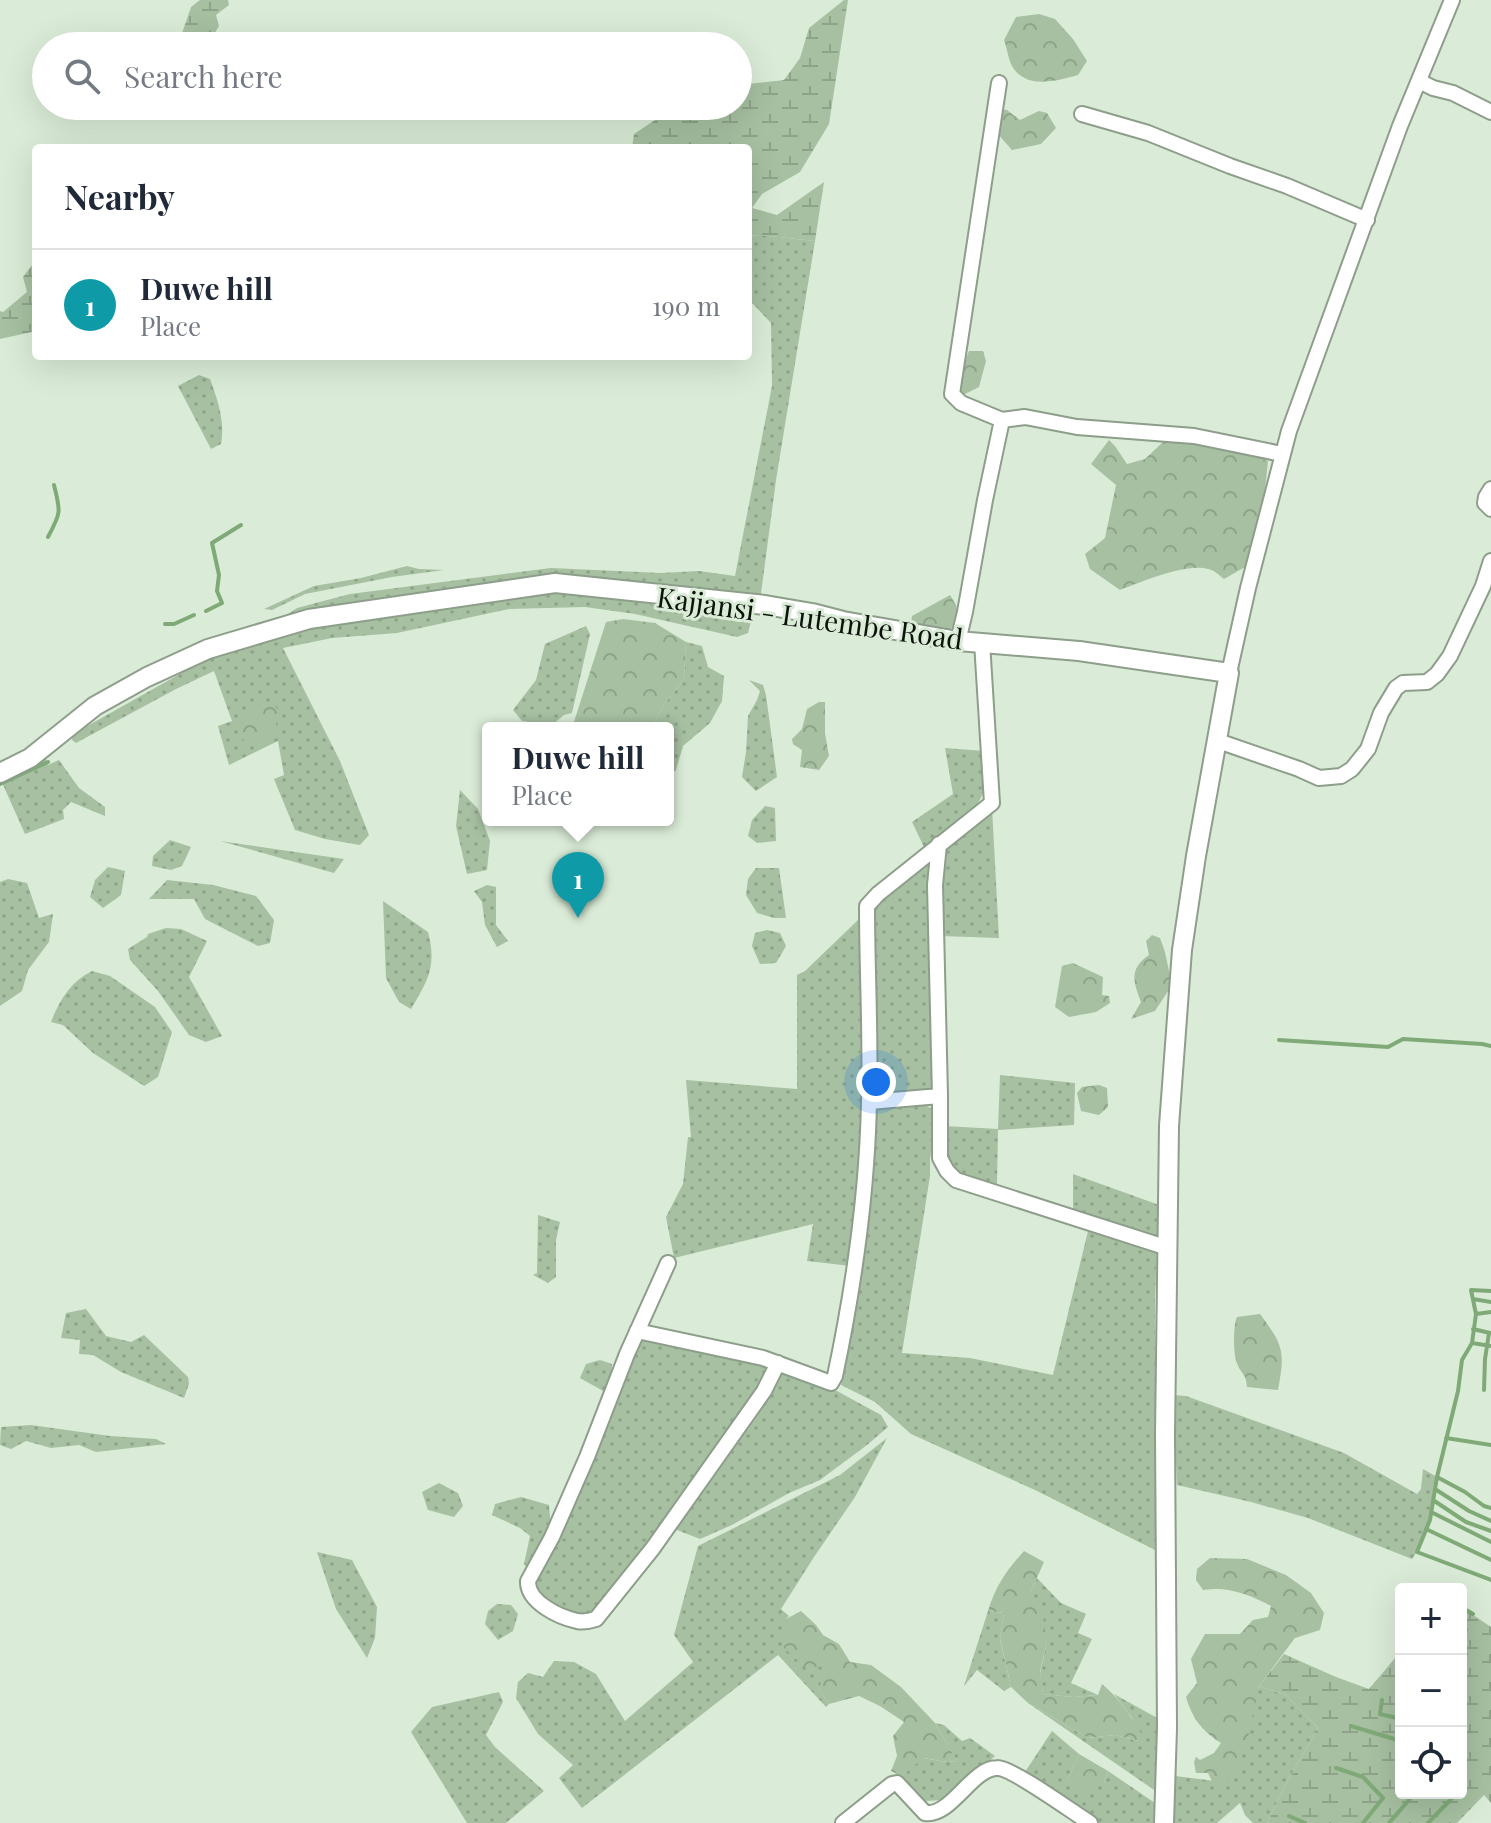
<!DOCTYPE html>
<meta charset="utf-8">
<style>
body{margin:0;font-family:"Playfair Display",serif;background:#f6f6f7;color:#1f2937}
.controls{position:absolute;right:24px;bottom:24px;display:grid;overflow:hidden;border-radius:8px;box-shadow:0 8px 32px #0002}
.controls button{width:72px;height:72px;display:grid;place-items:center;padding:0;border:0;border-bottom:2px solid #e0e1e3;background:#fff;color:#1f2937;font:40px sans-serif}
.you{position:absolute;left:876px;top:1082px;width:28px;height:28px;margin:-20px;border:6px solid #fff;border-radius:50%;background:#1a73e8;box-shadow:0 0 0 12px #1a73e833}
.badge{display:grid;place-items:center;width:52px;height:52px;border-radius:50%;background:#6362db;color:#fff;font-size:26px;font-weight:700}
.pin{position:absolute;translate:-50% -66px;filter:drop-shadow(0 2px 4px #0008)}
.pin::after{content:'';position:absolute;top:42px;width:28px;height:24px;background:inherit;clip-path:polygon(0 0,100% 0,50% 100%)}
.popup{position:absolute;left:482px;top:722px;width:192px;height:104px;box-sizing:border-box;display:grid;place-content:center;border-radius:8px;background:#fff;filter:drop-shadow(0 2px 6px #0005);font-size:26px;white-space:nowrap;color:#747a83}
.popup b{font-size:30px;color:#1f2937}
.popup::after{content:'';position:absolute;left:50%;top:100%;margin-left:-16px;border:16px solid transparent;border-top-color:#fff}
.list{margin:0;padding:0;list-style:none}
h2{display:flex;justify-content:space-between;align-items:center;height:104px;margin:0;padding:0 32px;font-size:34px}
h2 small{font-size:26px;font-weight:400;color:#747a83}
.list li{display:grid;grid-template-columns:52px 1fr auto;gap:24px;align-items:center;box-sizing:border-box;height:112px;padding:0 32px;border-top:2px solid #e0e1e3}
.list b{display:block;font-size:30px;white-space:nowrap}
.list p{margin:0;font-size:26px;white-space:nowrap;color:#747a83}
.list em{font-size:26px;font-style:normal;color:#747a83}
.icon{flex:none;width:44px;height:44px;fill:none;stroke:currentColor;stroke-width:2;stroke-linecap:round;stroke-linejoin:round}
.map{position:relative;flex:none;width:1491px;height:1823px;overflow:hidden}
.search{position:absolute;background:#fff;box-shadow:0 8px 32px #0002;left:32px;top:32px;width:720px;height:88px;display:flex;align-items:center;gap:20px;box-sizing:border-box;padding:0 28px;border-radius:44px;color:#747a83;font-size:30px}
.panel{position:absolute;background:#fff;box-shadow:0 8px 32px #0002;left:32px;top:144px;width:720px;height:216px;border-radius:8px}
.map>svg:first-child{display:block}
.grass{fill:url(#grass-dots)}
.forest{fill:url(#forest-crowns)}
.wetland{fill:url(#wetland-marsh)}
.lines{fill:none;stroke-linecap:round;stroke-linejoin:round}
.stream{stroke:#7faa78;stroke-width:4}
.street-casing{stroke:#8d9e8a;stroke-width:18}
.secondary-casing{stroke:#8d9e8a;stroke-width:22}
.street{stroke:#fff;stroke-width:14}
.secondary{stroke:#fff;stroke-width:18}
.labels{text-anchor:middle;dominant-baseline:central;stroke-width:6;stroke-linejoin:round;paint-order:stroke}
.street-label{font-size:28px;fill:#0d120c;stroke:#daecd7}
</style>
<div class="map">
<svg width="1491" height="1823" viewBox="0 0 1491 1823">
<defs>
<pattern id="grass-dots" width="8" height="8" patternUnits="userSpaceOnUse" patternTransform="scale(2)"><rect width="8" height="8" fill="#a6c0a1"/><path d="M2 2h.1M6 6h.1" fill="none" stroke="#8ea489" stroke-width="1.8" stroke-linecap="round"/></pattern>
<pattern id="forest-crowns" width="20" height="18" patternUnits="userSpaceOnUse" patternTransform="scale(2)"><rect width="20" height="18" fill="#a6c0a1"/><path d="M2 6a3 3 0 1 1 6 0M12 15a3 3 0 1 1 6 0" fill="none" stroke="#8ea489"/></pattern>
<pattern id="wetland-marsh" width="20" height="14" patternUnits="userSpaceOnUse" patternTransform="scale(2)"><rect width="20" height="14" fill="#a6c0a1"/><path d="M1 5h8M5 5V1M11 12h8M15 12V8" fill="none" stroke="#8ea489"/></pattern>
</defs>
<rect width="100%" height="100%" fill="#daecd7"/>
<!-- grass -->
<path class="grass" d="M760,235l55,6 -39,239 -16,121 -192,-24 -286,41 15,-10 53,-14 201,-26 110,5 38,-2 36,5 37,-190 -1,-63 -18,-19 -5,-1v-67z
M199,375l11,4c8,22 15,42 11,65l-10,5 -33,-63z
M407,566l12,3 25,1 -52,7 -87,17 -33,16 -8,-1 50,-23 47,-8z
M568,593c61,6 122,19 184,25l-4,15 -11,4 -102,-23 -50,-7 -76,2 -112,24 -65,5 -49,10 57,113 29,74 -9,10 -35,-6 -30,-9 -21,-51 10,-4 -6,-34 -49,24 -11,-39 14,-5 -18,-50 -38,18 -100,54 -4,-3 1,-6 137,-77 29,-10 89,-22 52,-9 156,-22z
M586,626l4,8 -18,79 -8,2 -12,10 -30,-4 -9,-11 23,-30 9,-36z
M686,642l16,4 6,21 16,9 -2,25 -12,22 -27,23 -7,24 -8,7v-49h-16l11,-22 21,-27z
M749,680l14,5 3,10 11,82 -21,14 -14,-14 4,-25 2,-36 9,-16 3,-9z
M945,748l39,3 1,38 -12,25 -49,33 -12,-25 41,-28z
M49,752h5l-8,7 2,6 11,-5 20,28 26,19v9l-34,-14 -8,8 1,9 -39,15 -25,-56z
M460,790l18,19 12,32 -3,29 -20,4 -11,-48z
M765,806l10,2 1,33 -19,2 -9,-7 4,-16z
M992,808l7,130 -58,-2 2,-86z
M170,840l21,7 -9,19 -11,4 -19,-4 1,-10z
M220,841l124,18 -10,14z
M933,860l-1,230 -53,5 -5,-2 2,-73 -4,-104 4,-14 24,-20z
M108,867l17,4 -4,24 -18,13 -13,-11 5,-17z
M756,868h23l7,50h-12l-17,-5 -11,-18 2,-16z
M8,879l19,4 12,35 14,-4 -4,28 -21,28 -6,21 -22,15v-124z
M167,880l46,5 43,11 18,24 -4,23 -12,3 -53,-27 -11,-20h-45z
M487,885l9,2v38l12,16 -11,6 -12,-22 -3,-23 -8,-11z
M383,901l45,31c9,34 0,48 -17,77l-12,-7 -13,-24z
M859,919l4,2 4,165 -16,180 -44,-5 6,-37 -139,34 -8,-41 17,-33 5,-47h3l-5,-57 111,9v-114l8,-4z
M166,928l15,1 26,12 -18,36 33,59 -16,6 -17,-7 -31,-44 -28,-31 -2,-11 19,-12 1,-3z
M767,930l13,3 6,13 -10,17 -16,1 -8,-18 3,-13z
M92,971l18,5 45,31 17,25 -14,45 -14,9 -51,-33 -30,-28 -12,-3c8,-21 20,-41 41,-51z
M1000,1075l75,8 -1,42 -76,5 -1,55c-18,-4 -50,-10 -53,-32 -1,-9 1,-19 1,-27l53,3z
M920,1103l11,5 5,7 -6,44v17l-28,177 68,5 83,17 36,-148 68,23 -2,47v253l-120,-60 -124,-56 -36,-32 -34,-17 6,-28 19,-122 7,-120 6,-10z
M1073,1174l89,32 -2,33 -87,-27z
M538,1215l22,7 -4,18v37l-8,6 -15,-8 4,-2z
M86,1309l20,27 25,6 13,-7 44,42 1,7 -5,14 -63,-26 -28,-17 -14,-1 1,-14 -19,-2 5,-25z
M653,1338l120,26 -23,40 -153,210 -13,3 -32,-9 -19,-20 2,-10 96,-220 11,-18z
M600,1360l12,4 -1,17 -6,11 -25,-14 6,-14z
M780,1368l57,23 44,24 7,12 -21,18 -47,35 -31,13 -57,32 -32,14 -28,-11z
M1173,1395l13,1 158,57 73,41 4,-5 2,-20 14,8c-5,28 -8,59 -25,82l-104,-41 -57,-16 -74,-17z
M31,1425l79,11 46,3 10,5 -70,8 -17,-7 -28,3 -25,-7 -15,8 -11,-4 1,-18z
M887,1438l-32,59 -41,60 -33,52 8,7 -3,3 41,47 -8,24 10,14 -3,3 -48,-52 -196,153 -23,-30 14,-13 -35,-31 -22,-36 2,-16 10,-9 15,4 11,-16 20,1 22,12 29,47 68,-59 -19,-27 24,-89 142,-71z
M439,1483l19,10 5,13 -9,11 -26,-7 -6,-18z
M521,1497l28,8 2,23 -23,41 -4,-5 6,-28 -10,-8 -28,-13 3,-11z
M317,1552l35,8 25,47 -2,31 -8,20 -31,-49z
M1037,1578l24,25 25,11 -8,19 14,6 -21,44 27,12 -25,2 -30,-3 -3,-20 7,-33 -16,-50z
M497,1604l14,1 7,9 -5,17 -15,9 -13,-16 3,-13z
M988,1611l16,2 -4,26 11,48 -7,4 -27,-21 -13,16z
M1259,1686l27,9 32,33 -32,56 -19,39h-14l-8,-8 -5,-12 -23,20h-46l4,-47 56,7z
M499,1692l4,10 -17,33 9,12 49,44 -38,32h-39l-56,-91 21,-25z
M1114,1694l45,25 -2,73 -129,-89 60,35 27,-3 23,6 -6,-23z
M935,1723l9,2 18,16 8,-3 25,18 -52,44 -18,1 -24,-25 22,-18 24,4 10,-1z
M1052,1731l27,23 -12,27 37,2 4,-12 47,32 -2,20h-54l-31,-23 -43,-28z"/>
<!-- forest -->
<path class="forest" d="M1039,14l16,5 18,20 14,22 -9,14c-22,6 -52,15 -66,-9 -4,-8 -5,-18 -8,-26l12,-23z
M1001,109l6,1 13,10 19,-9 8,2 9,15 -15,16 -29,6 -16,-18z
M969,351h14l3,10 -7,26 -18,9 -5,-7 6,-21z
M1109,440l6,6 12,18 18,-5 18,-17 44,-2 35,10 26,11 -6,57 -17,49 -21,12c-5,-4 -10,-9 -16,-10 -23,-6 -66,13 -88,21l-30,-21 -5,-15 20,-16 11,-53 -25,-21z
M950,595c10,15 11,23 -1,36l-24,-1 -14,-6 1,-8z
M623,619l32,4 31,19 -2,37 -21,27 -11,22h-80l34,-106z
M271,702l6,6 -1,24 -4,11 -28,-1 -4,-15 13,-18z
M819,702h6v31l4,23 -10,14 -19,-3 2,-17 -9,-6 -1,-5 10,-10 5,-20z
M1152,935l8,3 5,14 7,33 -17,26 -24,8 10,-17c-8,-21 -12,-33 8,-47l-3,-14z
M1073,963l30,14 -1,18 7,1 1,7 -14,9 -27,5 -14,-10 7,-41z
M1099,1085l8,3 1,19 -9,8 -18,-4 -4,-18 5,-6z
M1260,1314c24,32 25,38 18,76l-31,-3c-1,-15 -6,-12 -10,-24 -4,-9 -4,-38 0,-46z
M1024,1551l20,11 -13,29 11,20 5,30 -7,31 3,22 30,3 25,-2 4,-11c17,14 29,32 40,51l-3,6 -24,-6 -27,3 -60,-35 -17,-16 -11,-49 4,-25 -16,-2c8,-26 19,-41 36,-60z
M1210,1558l37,1 39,16 25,18 13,20 -4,17 -25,8 -36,48 -11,52 -17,45 -16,4 -7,-14h-12l-2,-11 2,-5 4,3 14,-7 7,-10c-19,-12 -29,-25 -35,-46l11,-14 -6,-24 14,-25h35l13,-14 15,-3 3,-11c-21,-11 -43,-20 -68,-16l-7,-10 1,-11z
M801,1611l15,14 7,10 16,9 11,18 21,3 30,22 34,36 22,38 -10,1 -23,-4 -23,18 -10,-5 6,-15 -4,-20 11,-14 -24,-16 -21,-10 -30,8 -10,-14 7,-24 -20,2 -22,-20 2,-29z
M1079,1754l29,17 -4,12 -18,9 -19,-11z"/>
<!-- wetland -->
<path class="wetland" d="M200,0h28l1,5 -13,10 3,11 -12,20h-36l8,-4 12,-35z
M844,0h4l-19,124 -29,48 -38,22 -10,14 25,7 47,-33 -9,59 -55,-6 -12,1v-88h-116l2,-14 42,-28h62v-21l46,-5 16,-22 9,-30z
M33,264l3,2v65l-36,8v-28l3,1 24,-20 -4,-15z
M1461,1607l30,20v176l-7,-8 -27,28h-190l19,-39 32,-56 -32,-33 -27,-9 25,-32 52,23 33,12 32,-38v142h60z"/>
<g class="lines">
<!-- stream -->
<path class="stream" d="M48,537c13,-24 13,-25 6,-52
M206,611l16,-8 -5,-12 2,-16 -7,-32 29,-18
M165,624h9l20,-9
M0,784l48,-22
M1279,1040l109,7 15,-8 79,5 9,2
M1491,1291l-20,-1 5,24 -4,29 -10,17 -4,31 -21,86 -7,43 -13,32 74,28
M1473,1299l18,3
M1476,1314l15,-2
M1473,1329l17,4
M1472,1343l19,3
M1484,1390l1,-31 4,-26
M1446,1438l45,7
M1437,1477l28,15 19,14 7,2
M1435,1489l34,22 22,10
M1433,1500l33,22 25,9
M1431,1512l60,30
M1426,1529l65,31
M1461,1607l12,7
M1461,1627l5,3
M1461,1639l3,2
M1461,1651l5,3
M1382,1700l-2,14 21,5
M1351,1726l50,15
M1336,1768l27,9 20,21 -20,25
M1461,1784l2,3 -2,2
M1289,1816l16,7
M1389,1823l26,-30
M1428,1823l29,-30"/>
<defs>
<path id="street" d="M1419,81l14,7 20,5 38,19
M999,83l-47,311 9,9 41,17 23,-3 52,10 117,9 88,18
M1082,114l66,19 82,33 57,20 80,34
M1491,489l-5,8 -1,6 6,6
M958,641l7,-29 20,-112 17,-80
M1229,673l19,-85 41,-157 111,-305 52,-126
M1218,741l81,28 20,9 22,-2 11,-7 16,-20 13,-36 15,-25 7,-5 24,-1 10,-8 13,-18 33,-70 8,-25
M939,844l-4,41 5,211v62l7,13 9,9 212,68
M869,1102l71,-6
M668,1263l-41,91 -40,103 -35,80 -24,44c-1,21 31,36 49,40 6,1 13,0 19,-2l57,-71 111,-157 14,-28
M637,1331l126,27 68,25 4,-7c19,-90 32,-181 34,-273 2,-65 -2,-131 -2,-197l11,-12 114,-91 -10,-161
M843,1823l49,-39 5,-1 28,30c26,4 47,-45 72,-45 14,-1 77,45 93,55"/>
<path id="secondary" d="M0,773l30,-15 65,-52 52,-29 61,-28 101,-30 246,-36 210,22 47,8 31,8 115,20 121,10 150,22 -33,183 -14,94 -13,176 -4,309 2,293 -3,95"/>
</defs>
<!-- street casing -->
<use href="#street" class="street-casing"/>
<!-- secondary casing -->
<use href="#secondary" class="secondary-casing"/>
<!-- street -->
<use href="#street" class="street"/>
<!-- secondary -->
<use href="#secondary" class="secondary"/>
</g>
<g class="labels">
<!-- street labels -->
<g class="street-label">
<text transform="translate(810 617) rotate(8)">Kajjansi - Lutembe Road</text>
</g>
</g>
</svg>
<div class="controls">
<button>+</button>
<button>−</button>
<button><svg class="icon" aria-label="locate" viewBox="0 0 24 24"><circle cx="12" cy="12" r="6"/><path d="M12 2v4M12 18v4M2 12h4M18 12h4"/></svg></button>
</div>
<div class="you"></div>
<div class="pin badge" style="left:578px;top:918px;background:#0f9aa8">1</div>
<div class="popup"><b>Duwe hill</b>Place</div>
<div class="search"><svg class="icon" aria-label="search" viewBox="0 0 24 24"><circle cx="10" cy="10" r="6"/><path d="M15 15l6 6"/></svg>Search here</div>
<section class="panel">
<h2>Nearby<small></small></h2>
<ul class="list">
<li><span class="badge" style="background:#0f9aa8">1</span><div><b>Duwe hill</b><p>Place</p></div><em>190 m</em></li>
</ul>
</section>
</div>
